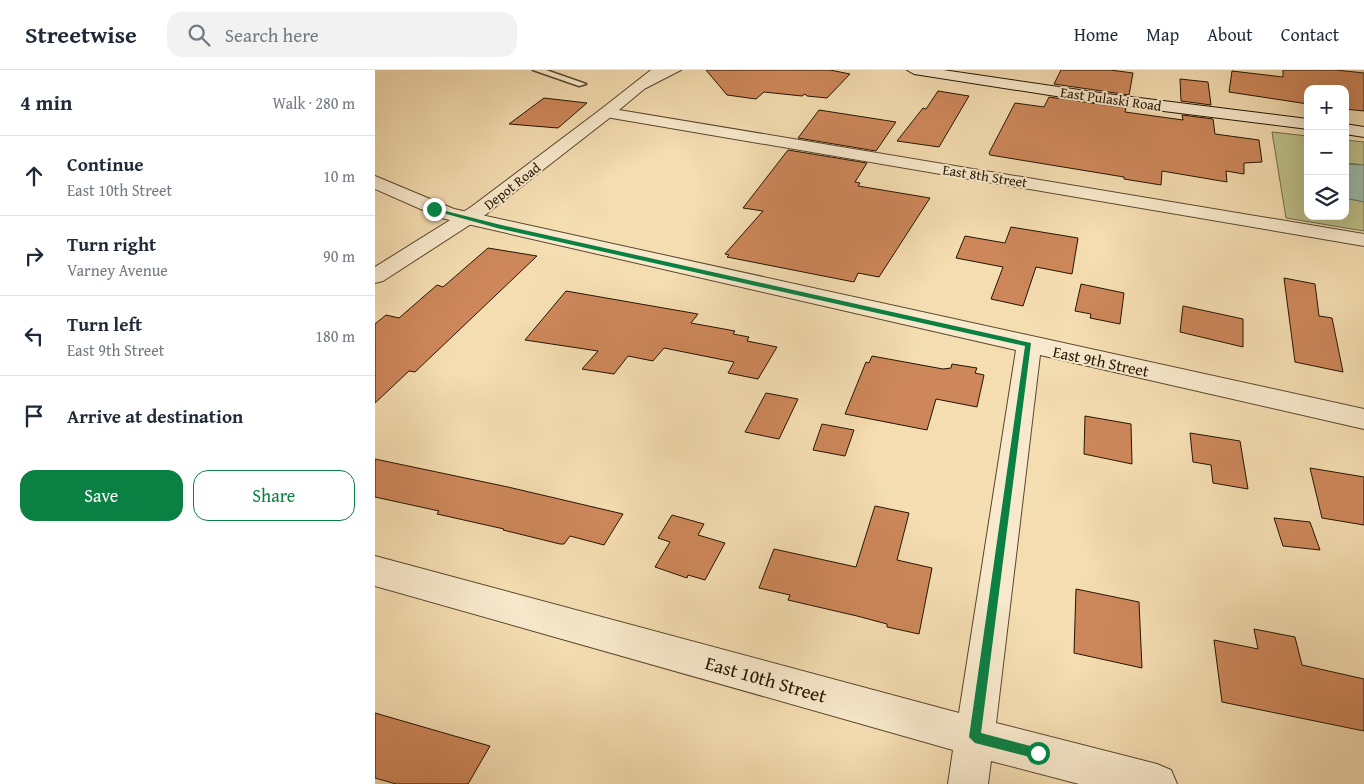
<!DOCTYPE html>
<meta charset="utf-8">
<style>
body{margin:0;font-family:"Gentium Book Plus",serif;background:#f2f2f3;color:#1f2937}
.controls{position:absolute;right:15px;top:15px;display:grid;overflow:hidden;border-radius:10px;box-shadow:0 5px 20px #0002}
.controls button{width:45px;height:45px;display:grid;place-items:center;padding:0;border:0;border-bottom:1px solid #e0e1e3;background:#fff;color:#1f2937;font:25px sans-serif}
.stop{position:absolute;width:15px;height:15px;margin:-11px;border:4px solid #0b8043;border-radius:50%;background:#fff}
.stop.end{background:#0b8043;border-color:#fff;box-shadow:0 1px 5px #0008}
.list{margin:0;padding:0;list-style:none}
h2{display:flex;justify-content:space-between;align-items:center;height:65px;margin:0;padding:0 20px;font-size:21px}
h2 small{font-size:16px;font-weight:400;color:#747a83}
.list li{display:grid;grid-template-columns:32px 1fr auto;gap:15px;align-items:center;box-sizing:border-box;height:80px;padding:0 20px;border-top:1px solid #e0e1e3}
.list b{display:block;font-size:19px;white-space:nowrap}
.list p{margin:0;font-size:16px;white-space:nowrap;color:#747a83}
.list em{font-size:16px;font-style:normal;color:#747a83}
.actions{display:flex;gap:10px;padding:15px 20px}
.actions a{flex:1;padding:11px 0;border:1px solid #0b8043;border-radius:15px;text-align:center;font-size:18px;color:#0b8043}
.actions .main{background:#0b8043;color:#fff}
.icon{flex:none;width:28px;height:28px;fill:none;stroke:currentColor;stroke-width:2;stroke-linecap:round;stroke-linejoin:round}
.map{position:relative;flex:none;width:989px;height:714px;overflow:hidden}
header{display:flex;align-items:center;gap:30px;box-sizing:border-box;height:70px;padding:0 25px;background:#fff;border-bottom:1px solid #e0e1e3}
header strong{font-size:24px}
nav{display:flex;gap:28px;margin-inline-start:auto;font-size:18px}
.search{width:350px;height:45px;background:#f2f2f3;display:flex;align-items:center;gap:12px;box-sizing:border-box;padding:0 18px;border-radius:15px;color:#747a83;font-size:19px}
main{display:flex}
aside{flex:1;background:#fff}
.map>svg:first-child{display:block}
.green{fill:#bec08a;stroke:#726a45}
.water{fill:#9cbcab;stroke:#6c7967}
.building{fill:#cd875a;stroke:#251400}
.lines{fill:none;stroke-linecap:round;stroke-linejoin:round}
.service-casing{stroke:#59462c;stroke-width:3}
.minor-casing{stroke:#59462c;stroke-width:2}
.tertiary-casing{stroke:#59462c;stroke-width:2}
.secondary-casing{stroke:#251400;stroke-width:2}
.service{fill:#f8e9cc;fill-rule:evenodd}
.minor{fill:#f8e9cc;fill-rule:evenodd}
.tertiary{fill:#f8e9cc;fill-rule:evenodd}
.secondary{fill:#f8e9cc;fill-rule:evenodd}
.route{fill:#0b8043}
.labels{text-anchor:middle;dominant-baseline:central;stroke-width:4;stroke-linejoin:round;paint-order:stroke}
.far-street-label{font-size:14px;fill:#251400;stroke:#f8e9cc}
.street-label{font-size:16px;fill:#251400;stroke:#f8e9cc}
.near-street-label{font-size:19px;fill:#251400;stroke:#f8e9cc}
</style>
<header>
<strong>Streetwise</strong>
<div class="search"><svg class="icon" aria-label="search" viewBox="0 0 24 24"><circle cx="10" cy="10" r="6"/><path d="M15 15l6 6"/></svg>Search here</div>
<nav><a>Home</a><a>Map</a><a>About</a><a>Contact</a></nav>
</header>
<main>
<aside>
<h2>4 min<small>Walk · 280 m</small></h2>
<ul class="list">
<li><svg class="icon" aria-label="ahead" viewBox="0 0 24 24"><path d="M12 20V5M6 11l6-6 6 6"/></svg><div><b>Continue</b><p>East 10th Street</p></div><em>10 m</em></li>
<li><svg class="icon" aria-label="right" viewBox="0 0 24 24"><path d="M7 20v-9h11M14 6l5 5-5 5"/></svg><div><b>Turn right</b><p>Varney Avenue</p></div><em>90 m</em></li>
<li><svg class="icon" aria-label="left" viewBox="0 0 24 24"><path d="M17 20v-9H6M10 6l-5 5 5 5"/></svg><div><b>Turn left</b><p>East 9th Street</p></div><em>180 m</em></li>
<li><svg class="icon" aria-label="arrive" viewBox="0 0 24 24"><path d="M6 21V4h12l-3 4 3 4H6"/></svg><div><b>Arrive at destination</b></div></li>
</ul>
<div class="actions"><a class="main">Save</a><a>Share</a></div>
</aside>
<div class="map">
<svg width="989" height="714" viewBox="0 0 989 714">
<rect width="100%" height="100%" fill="#f4ddb1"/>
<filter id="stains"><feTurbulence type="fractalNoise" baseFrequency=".004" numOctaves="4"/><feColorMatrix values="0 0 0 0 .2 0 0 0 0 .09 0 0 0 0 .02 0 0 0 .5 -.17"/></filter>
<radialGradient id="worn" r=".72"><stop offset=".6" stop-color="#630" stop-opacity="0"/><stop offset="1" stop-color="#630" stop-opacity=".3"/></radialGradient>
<!-- green -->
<path class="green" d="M897,62l36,4v80h37v-18l19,4v29l-78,-13z
M970,70l19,2v23l-19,-2z"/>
<!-- water -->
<path class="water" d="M970,94l19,1v37l-19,-4z"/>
<!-- building -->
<path class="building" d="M331,0h124l20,4 -23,24 -20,-2 -2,-2 -3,2 -38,-4 -8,7 -29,-4z
M686,0h49l23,3 -4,22 -75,-11z
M908,0h53l28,3v38l-19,-2v-20h-37v15l-79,-12 3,-21 51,6z
M805,9l28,3 3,23 -30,-4z
M563,21l31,5 -30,51 -42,-6 26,-33 3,1z
M674,27l77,11 -1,4 58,8 -1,-5 31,4 2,15 44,6 3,22 -18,1v11l-18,-3 1,11 -65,-11 -1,14 -37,-6v-2l-134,-22 -1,-2 26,-50 29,4z
M169,28l43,5 -29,25 -49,-4z
M444,40l77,12 -20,29 -78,-13z
M413,80l79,13 -12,19 5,1 -2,3 72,12 -51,79 -21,-4 -4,9 -127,-25 2,-2 -4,-1 38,-43 -20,-3z
M636,157l67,11 -6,36 -36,-7 -13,39 -32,-7 12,-32 -47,-9 9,-22 40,7z
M113,178l49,8 -122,116 -6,-1 -34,32v-79l11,-9 13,3 38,-33 6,2z
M909,208l31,6 4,32 13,2 11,54 -48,-10z
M706,214l43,9 -4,31 -30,-6 1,-4 -16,-3z
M191,221l132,23 -7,9 44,8 -2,3 16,3 -2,4 30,6 -19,32 -30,-6 6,-11 -70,-14 -11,13 -25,-5 -14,18 -32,-5 16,-18 -73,-11z
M808,236l60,13v28l-63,-15z
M497,286l71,13 8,-1 1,-4 25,4 -2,5 9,2 -7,32 -41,-8 -9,31 -82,-16 21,-52 3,1z
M391,323l32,6 -19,40 -34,-7z
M710,346l46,8 1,40 -48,-10z
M447,354l32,6 -9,26 -32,-6z
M815,363l50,8 8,48 -35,-6 -2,-18 -18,-3z
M0,389l133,28 115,27 -19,31 -34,-9 -6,8h-4l-57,-14 1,-1 -67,-15 2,-3 -64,-14z
M935,398l54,9v48l-42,-7z
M500,436l34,7 -12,47 35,8 -13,66 -32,-7v-3l-30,-8 -69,-16 2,-5 -31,-7 15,-39 82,18z
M297,445l32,9 -6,11 27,8 -20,37 -17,-5 -1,3 -32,-11 15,-25 -12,-4z
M899,448l36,4 10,28 -37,-4z
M701,519l63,13 3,66 -68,-15z
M879,559l41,8 7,28 62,14v52l-142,-29 -8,-62 44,9z
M0,643l83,24 32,9 -22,38h-72l-21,-6z"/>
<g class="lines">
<defs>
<path id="service" d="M158,0h13l40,14 -7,2z"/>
<path id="minor" d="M276,0h16l-48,40 745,124v12l-764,-130 -2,-3 2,-3z
M0,106l79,33 910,200v20l-324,-74 -44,368 161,41 14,6 6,14h-98l-88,-23 -3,23h-40l5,-34 -578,-164v-30l584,157 57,-363 -575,-132 -66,-29z"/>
<path id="tertiary" d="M287,0h19l-35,18 -5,1 -7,-4 2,-3z
M231,38l8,5 -2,3 -127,99 -102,66 -8,2v-16l96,-60 129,-97z"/>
<path id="secondary" d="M532,0h36l164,24 201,25v10l-201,-25 -193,-30z
M970,54l19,3v10l-19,-3z"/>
</defs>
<!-- service casing -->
<use href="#service" class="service-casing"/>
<!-- minor casing -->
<use href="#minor" class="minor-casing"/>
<!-- tertiary casing -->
<use href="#tertiary" class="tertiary-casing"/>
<!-- secondary casing -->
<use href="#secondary" class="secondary-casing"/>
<!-- service -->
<use href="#service" class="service"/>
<!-- minor -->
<use href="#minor" class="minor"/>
<!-- tertiary -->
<use href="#tertiary" class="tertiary"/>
<!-- secondary -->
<use href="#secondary" class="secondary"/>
</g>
<!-- route -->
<path class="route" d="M59,138l63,16 534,119 -50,390 57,15 6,5 -2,5 -4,1 -63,-16 -6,-6 56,-391 -528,-118 -65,-18z"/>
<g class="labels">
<!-- far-street labels -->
<g class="far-street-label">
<text transform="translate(736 29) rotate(8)">East Pulaski Road</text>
<text transform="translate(610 106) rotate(9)">East 8th Street</text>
<text transform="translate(137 116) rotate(-38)">Depot Road</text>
</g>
<!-- street labels -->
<g class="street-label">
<text transform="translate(726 291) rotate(12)">East 9th Street</text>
</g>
<!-- near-street labels -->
<g class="near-street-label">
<text transform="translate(391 609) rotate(16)">East 10th Street</text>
</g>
</g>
<rect width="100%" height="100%" filter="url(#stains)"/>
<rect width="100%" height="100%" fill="url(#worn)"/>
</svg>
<div class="controls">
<button>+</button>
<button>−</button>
<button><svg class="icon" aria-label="layers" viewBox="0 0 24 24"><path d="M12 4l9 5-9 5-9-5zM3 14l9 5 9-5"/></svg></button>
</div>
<div class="stop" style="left:663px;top:683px"></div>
<div class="stop end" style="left:59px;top:139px"></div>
</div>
</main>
